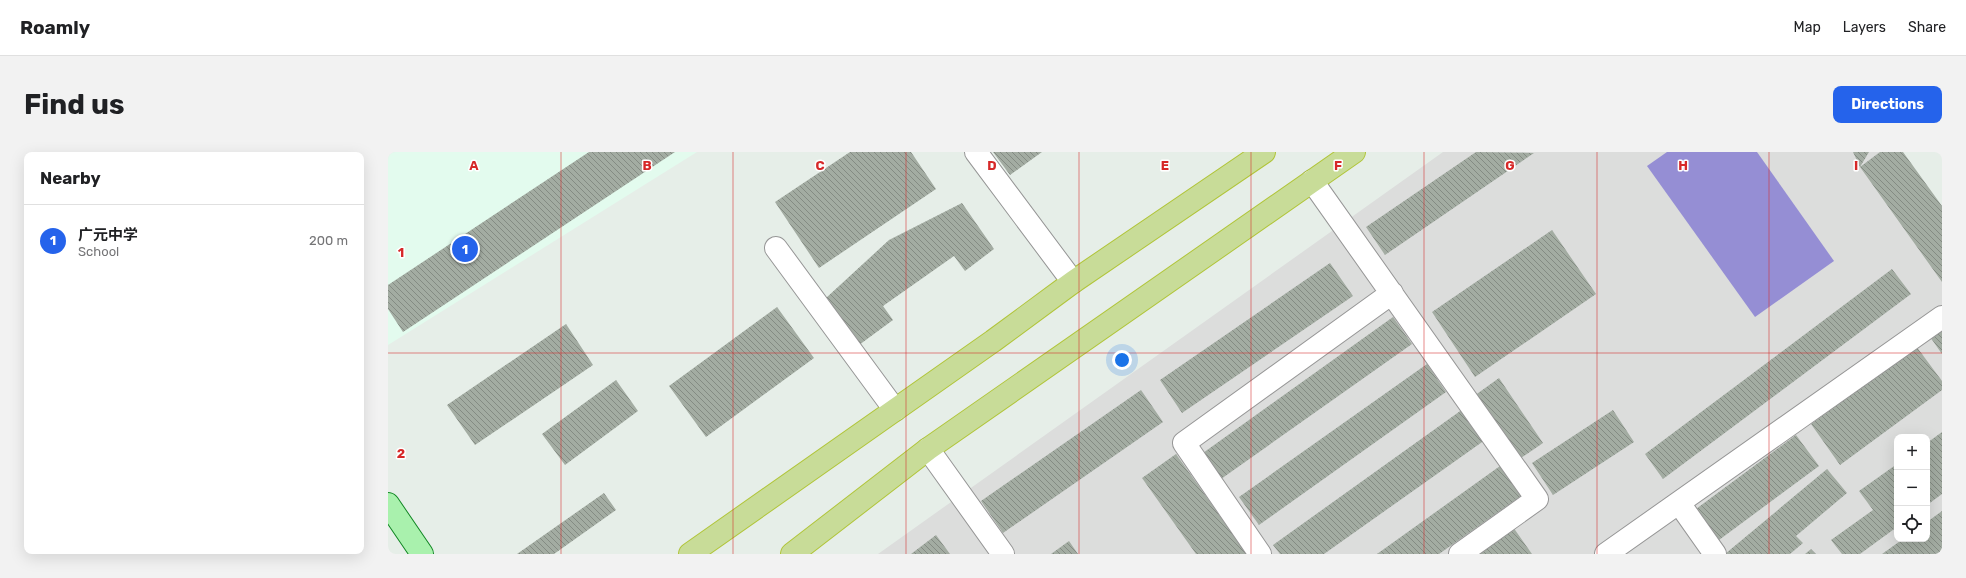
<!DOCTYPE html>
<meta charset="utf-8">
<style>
body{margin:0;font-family:Rubik,"Noto Sans SC",sans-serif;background:#f2f2f2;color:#202124}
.controls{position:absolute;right:12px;bottom:12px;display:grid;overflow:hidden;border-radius:8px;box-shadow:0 4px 16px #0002}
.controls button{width:36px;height:36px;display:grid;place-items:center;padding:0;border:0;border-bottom:1px solid #e0e0e0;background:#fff;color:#202124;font:20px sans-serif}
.you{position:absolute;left:734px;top:208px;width:14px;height:14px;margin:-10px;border:3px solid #fff;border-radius:50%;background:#1a73e8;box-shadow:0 0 0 6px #1a73e833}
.badge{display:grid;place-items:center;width:26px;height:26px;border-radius:50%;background:#2563eb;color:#fff;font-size:13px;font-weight:700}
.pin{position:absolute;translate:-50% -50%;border:2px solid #fff;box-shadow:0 1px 4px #0006}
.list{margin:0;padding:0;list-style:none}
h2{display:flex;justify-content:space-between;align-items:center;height:52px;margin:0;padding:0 16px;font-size:17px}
h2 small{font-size:13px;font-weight:400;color:#757577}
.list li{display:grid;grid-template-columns:26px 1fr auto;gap:12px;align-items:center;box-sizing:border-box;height:72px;padding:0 16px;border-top:1px solid #e0e0e0}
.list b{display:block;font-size:15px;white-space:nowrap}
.list p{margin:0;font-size:13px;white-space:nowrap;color:#757577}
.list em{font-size:13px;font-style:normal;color:#757577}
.icon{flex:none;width:22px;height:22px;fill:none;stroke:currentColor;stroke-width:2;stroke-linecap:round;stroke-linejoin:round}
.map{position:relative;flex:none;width:1554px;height:402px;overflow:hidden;border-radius:8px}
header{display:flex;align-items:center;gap:24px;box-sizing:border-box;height:56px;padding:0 20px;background:#fff;border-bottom:1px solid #e0e0e0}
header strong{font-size:19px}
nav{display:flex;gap:22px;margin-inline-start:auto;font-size:14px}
.intro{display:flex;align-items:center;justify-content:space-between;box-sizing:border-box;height:96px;padding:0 24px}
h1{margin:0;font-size:28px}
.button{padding:10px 18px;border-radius:8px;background:#2563eb;color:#fff;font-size:14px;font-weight:700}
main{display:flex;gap:24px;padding:0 24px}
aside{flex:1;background:#fff;border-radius:8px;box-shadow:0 4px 16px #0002}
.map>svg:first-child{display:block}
.residential{fill:#dcdddc;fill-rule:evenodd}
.education{fill:#e3fbee}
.pitch{fill:#958ed4}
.building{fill:url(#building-back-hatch)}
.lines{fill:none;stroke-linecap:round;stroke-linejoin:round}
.minor-casing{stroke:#969696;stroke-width:24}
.major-casing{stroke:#128724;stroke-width:24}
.highway-casing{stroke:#b1c53a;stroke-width:24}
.minor{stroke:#fff;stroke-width:22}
.major{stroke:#a9f1ad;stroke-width:22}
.highway{stroke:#c8dc98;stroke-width:22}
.grid{fill:none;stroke:#d62828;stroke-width:1;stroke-opacity:0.55}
.grid-label{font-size:13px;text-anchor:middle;font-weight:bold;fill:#d62828;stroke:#fff;stroke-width:3;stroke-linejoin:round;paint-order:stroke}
</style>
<header>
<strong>Roamly</strong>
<nav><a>Map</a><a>Layers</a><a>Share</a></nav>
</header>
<div class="intro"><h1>Find us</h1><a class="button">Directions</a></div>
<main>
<aside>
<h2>Nearby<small></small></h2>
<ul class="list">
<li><span class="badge">1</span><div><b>广元中学</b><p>School</p></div><em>200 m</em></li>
</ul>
</aside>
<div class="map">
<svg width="1554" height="402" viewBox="0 0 1554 402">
<defs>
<pattern id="building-back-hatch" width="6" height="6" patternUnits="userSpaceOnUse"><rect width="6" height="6" fill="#a3aca2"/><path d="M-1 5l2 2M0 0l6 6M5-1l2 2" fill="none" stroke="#848b83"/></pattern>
</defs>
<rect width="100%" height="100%" fill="#e6eee8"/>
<!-- residential -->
<path class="residential" d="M1055,0h439l60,85v317h-1064zM1509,285h30v102h-30z"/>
<!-- education -->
<path class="education" d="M0,0h309l-309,193z"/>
<!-- pitch -->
<path class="pitch" d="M1279,0h90l77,109 -79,56 -108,-151z"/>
<!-- building -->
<path class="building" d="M201,0h86l-272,180 -15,-23v-24z
M462,0h61l25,37 -117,79 -44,-66z
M605,0h49l-32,23z
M1088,0l58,1 -149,102 -19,-28z
M1465,0h16l-9,15z
M1492,0h23l39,54v76l-82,-115z
M574,51l32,46 -29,22 -11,-15 -71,50 10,14 -34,25 -33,-47 63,-58z
M1164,78l44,64 -121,83 -43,-65z
M942,111l23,33 -171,117 -22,-33z
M1504,117l19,25 -248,185 -18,-25z
M389,155l37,51 -108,79 -37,-51z
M1005,165l19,27 -191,135 -18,-26z
M178,172l27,41 -118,80 -28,-40z
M1554,172v30l-14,-20z
M1528,194l26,35v9l-102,75 -29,-41z
M1039,212l19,28 -187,133 -20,-28z
M1111,226l44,65 -25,17 -44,-64z
M228,228l22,31 -73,54 -23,-31z
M753,238l22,32 -160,111 -22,-32z
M1075,257l22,31 -161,114h-44l-7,-9z
M1225,258l21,32 -81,53 -21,-32z
M1554,280v62l-15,11v-62z
M1408,283l23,31 -100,74 -23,-31z
M788,302l71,100h-51l-54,-76z
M1509,312v63l-37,27h-18l-11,-14 42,-30 -14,-19z
M1112,314l21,30 -82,58h-62z
M1439,317l20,24 -51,43 7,7 -13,11h-65z
M216,341l12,17 -62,44h-37z
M1554,359v43h-60l21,-15h24v-17z
M1125,375l19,27h-57z
M548,383l14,19h-39z
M681,389l9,13h-27z
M1423,397l5,5h-11z"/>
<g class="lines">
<defs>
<path id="minor" d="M588,0l97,130
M924,29l225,318 -77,55
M388,96l119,162
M540,297l75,105
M1291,351l36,51
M872,402l-76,-111 208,-150
M1218,402l336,-237"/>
<path id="major" d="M0,352l34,50"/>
<path id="highway" d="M302,402l303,-213 80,-59 191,-130
M404,402l136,-105 426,-297"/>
</defs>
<!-- minor casing -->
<use href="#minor" class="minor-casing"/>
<!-- major casing -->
<use href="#major" class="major-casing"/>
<!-- highway casing -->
<use href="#highway" class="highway-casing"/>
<!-- minor -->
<use href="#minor" class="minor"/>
<!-- major -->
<use href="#major" class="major"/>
<!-- highway -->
<use href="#highway" class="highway"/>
</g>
<!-- grid -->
<path class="grid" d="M173,0v402M345,0v402M518,0v402M691,0v402M863,0v402M1036,0v402M1209,0v402M1381,0v402M0,201h1554"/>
<g class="grid-label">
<text x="86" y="18">A</text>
<text x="259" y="18">B</text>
<text x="432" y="18">C</text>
<text x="604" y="18">D</text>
<text x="777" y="18">E</text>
<text x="950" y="18">F</text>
<text x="1122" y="18">G</text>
<text x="1295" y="18">H</text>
<text x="1468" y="18">I</text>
<text x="13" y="105">1</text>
<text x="13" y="306">2</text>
</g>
</svg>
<div class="controls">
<button>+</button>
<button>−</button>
<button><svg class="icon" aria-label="locate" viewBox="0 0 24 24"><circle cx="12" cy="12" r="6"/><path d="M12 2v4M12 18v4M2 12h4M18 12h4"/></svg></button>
</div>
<div class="you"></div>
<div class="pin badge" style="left:77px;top:97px">1</div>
</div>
</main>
